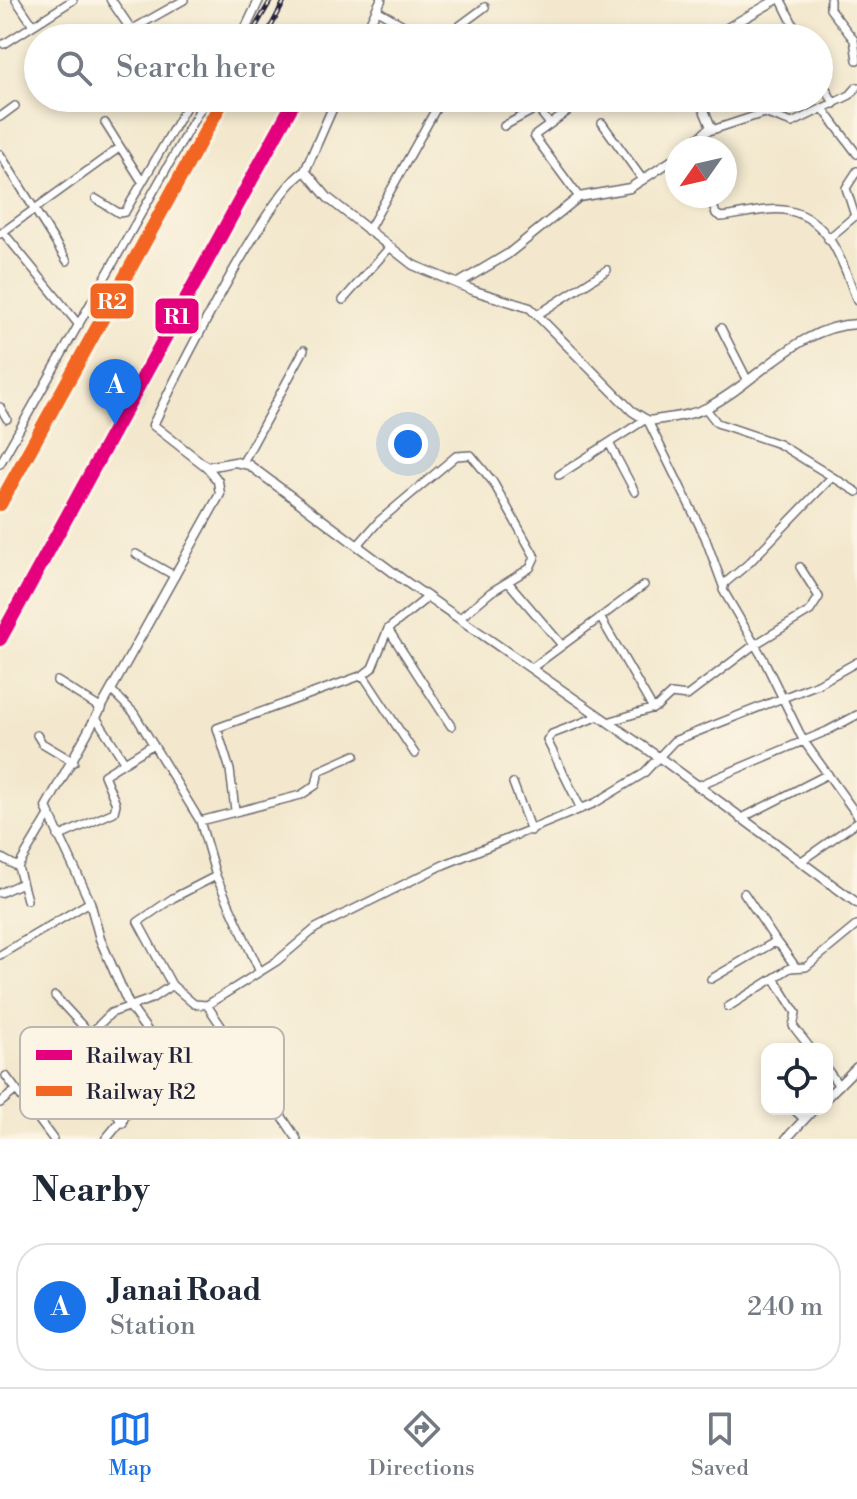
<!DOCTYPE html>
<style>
body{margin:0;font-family:"Libre Bodoni",serif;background:#f2f2f3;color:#1f2937}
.controls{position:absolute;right:24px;bottom:24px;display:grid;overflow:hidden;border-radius:16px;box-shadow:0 4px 12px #0003}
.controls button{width:72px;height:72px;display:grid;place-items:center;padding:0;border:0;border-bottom:2px solid #e0e1e3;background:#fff;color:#1f2937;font:40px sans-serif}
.compass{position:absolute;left:665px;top:136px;width:72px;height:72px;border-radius:50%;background:#fff;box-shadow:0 4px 12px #0003;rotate:236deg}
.you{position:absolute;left:408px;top:444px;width:28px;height:28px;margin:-20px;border:6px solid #fff;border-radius:50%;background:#1a73e8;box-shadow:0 0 0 12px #1a73e833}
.badge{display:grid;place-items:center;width:52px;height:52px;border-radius:50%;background:#1a73e8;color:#fff;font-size:26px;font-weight:700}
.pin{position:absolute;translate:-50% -66px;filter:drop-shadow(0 2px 4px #0008)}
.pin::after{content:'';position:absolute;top:42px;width:28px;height:24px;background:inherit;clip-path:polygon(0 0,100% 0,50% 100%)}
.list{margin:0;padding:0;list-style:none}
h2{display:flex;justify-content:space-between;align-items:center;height:104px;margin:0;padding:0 32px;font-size:34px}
h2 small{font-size:26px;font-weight:400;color:#747a83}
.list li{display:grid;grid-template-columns:52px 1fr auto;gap:24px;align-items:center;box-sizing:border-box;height:128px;margin:0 16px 16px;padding:0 16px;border:2px solid #e0e1e3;border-radius:32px}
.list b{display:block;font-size:30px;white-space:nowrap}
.list p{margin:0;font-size:26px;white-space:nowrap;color:#747a83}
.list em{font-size:26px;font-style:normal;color:#747a83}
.icon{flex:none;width:44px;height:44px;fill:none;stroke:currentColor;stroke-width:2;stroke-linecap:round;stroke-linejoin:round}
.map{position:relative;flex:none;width:857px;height:1139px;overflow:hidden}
.search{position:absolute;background:#fff;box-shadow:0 4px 12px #0003;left:24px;right:24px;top:24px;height:88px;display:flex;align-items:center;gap:20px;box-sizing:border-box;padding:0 28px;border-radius:44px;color:#747a83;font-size:30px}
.sheet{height:248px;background:#fff}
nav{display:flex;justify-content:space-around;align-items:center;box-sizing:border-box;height:112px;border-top:2px solid #e0e1e3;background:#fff;font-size:22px;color:#747a83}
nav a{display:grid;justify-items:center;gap:4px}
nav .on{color:#1a73e8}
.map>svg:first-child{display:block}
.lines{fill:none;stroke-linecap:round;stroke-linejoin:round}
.minor-casing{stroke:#6b676e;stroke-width:10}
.tertiary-casing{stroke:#6b676e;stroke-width:11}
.minor{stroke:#fff;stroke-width:7}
.tertiary{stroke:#fff;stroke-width:8}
.rail-casing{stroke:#22223b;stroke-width:5}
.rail{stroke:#fcf5e5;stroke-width:2;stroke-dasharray:6;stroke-linecap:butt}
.rail-1-casing{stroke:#fcf5e5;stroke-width:20}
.rail-2-casing{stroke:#fcf5e5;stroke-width:20}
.rail-1{stroke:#e5007d;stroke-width:14}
.rail-2{stroke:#f26522;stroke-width:14}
.key{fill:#fcf5e5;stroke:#bbb6b2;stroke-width:2}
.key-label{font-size:22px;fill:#22223b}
.line-badge{stroke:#fcf5e5;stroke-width:3}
.badge-label{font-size:22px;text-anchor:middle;font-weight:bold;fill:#fff}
</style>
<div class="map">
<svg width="857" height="1139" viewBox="0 0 857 1139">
<rect width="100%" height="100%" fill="#fcf5e5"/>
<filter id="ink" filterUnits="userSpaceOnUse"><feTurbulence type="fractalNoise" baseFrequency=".0125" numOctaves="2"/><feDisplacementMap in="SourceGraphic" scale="16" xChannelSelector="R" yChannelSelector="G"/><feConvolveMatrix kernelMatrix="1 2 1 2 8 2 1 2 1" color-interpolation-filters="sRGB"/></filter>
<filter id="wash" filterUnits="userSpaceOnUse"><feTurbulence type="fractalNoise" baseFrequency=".006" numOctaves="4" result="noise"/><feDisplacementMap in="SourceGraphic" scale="32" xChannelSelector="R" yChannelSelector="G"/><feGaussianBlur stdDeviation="1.8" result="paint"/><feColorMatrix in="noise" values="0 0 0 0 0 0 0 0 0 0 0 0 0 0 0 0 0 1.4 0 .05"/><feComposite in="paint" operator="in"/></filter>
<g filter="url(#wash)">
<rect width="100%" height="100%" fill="#f3e8ce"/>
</g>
<g filter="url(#ink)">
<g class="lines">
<defs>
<path id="minor" d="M16,0l17,25
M781,0l19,38
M830,0v9l24,31 3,20
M377,10l49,28
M131,30l53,-30
M443,38l42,-31
M4,44l69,-44
M819,75l15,29
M571,109l-37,27 45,61
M824,110l33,44
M0,117l15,-11
M105,123l36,57
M602,123l41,57
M504,126l33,-18 13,16
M709,131l55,-18 28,10 58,-28 7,-8
M0,154l67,107
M710,196l6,18 5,3c21,-2 48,-11 69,-6 41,9 54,55 67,90
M96,199l23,14 6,-1 65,-112
M368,231l74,-133
M3,232l76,93
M0,234l119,-86
M828,239l27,-23 -9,-28 11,-17
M343,300l46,-52
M537,315l70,-45
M721,328l26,51
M0,407l7,12
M706,409l11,14 62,21 78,48
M648,421l57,116 18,49
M609,443l26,49
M0,464l200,-355
M242,464l62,-114
M559,475l87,-56
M831,478l-82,85 -24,20 -2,7 41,70 39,80 54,75
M357,546l22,-25 77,-65 15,-1 22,27 42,75 -5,11 -39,24 -31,26
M136,554l39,22
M508,582l53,62
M600,617l53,92
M388,629l63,97
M532,668l112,-83
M363,675l52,79
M57,681l45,28
M112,691l22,22 66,108 16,55 44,96
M97,719l27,42
M608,722l49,-15 14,-13 16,2 67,-51 56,-34 9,-14 -19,-30
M37,735l5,8 32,19
M513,783l18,48
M697,786l130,-55 30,-16
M581,809l-34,-69 5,-6 47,-18
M235,810l-5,-40 -13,-42 146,-53 9,-7 16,-39 40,-32
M740,819l88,-45
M200,821l101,-26 15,-10 3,-14 36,-16
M58,837l56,-25 2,-8 -12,-29 48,-30
M0,857l18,10
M800,862l57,-40
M0,893l22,-10
M744,893l34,51
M27,900l-9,-33 31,-52
M0,955l90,-53
M774,978l22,35 -3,13 18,23
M711,979l62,-36 7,2 15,21
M172,985l-34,-63 35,-24 43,-22
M55,996l34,37
M207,1005l90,134
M728,1007l62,-39 16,-1 51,-42
M827,1069l12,17
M6,1076l47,63
M0,1103l16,-13
M793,1109l11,10
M123,1123l-54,-68 42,-42 40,-14 21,-14 22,19 13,1 70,-44 39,-33 127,-63 152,-62 48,-29 31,-33 144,-57 39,-22"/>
<path id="tertiary" d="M111,0l26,38
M241,38l18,-38
M363,38l18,-38
M710,38l66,-38
M188,98l12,11 9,-11
M688,148l23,-21 -12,-29
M305,171l32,-73
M459,283l49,-29 71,-57 51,-9 47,-31
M857,324c-60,2 -99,58 -149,83 -17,9 -41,11 -60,14l-16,-10 -102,-103 -55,-17 -62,-26 -85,-67 -23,-27c-38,23 -129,206 -152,254l54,42 28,-5 14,3 153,114 265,184 190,140
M827,1097l30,-30
M106,1139l54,-65 2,-9 -9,-26 -24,-34 -29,-66 -10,-37 -44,-95 174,-313 -2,-13 -11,-14
M786,1139l28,-30"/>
</defs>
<!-- minor casing -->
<use href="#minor" class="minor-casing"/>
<!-- tertiary casing -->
<use href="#tertiary" class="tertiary-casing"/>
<!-- minor -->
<use href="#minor" class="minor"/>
<!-- tertiary -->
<use href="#tertiary" class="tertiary"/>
<defs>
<path id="rail" d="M249,38l22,-38
M265,38l20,-38
M0,504l224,-406"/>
</defs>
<!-- rail casing -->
<use href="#rail" class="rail-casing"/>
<!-- rail -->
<use href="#rail" class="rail"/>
<defs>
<path id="rail-1" d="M0,639l296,-541"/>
<path id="rail-2" d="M0,504l224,-406"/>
</defs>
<!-- rail-1 casing -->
<use href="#rail-1" class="rail-1-casing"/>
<!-- rail-2 casing -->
<use href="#rail-2" class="rail-2-casing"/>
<!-- rail-1 -->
<use href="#rail-1" class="rail-1"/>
<!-- rail-2 -->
<use href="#rail-2" class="rail-2"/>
</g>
</g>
<!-- legend -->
<rect x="20" y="1027" width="264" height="92" rx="12" class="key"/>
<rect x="36" y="1050" width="36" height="10" fill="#e5007d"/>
<rect x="36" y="1086" width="36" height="10" fill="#f26522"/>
<g class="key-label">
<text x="86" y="1063">Railway R1</text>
<text x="86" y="1099">Railway R2</text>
</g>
<g class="line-badge">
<rect x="89" y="282" width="46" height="38" rx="8" fill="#f26522"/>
<rect x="154" y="297" width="46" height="38" rx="8" fill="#e5007d"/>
</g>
<g class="badge-label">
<text x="112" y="309">R2</text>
<text x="177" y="324">R1</text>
</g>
</svg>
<div class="controls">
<button><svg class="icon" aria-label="locate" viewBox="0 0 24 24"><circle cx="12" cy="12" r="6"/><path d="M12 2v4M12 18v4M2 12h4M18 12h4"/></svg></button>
</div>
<svg class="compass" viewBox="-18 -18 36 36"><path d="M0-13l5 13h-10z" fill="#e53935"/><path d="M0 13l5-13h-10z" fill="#747a83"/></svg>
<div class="you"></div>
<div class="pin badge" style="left:115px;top:425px">A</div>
<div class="search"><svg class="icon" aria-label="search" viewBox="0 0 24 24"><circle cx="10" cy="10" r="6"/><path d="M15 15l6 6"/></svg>Search here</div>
</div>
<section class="sheet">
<h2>Nearby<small></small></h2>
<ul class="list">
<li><span class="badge">A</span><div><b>Janai Road</b><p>Station</p></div><em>240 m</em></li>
</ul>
</section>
<nav>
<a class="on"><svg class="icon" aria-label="map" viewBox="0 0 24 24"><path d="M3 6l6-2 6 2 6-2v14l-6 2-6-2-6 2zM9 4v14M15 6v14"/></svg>Map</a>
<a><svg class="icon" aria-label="directions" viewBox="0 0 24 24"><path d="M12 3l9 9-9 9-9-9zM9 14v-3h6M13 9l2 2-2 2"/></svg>Directions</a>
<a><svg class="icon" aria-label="saved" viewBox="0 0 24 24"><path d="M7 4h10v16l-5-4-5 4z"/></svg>Saved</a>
</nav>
